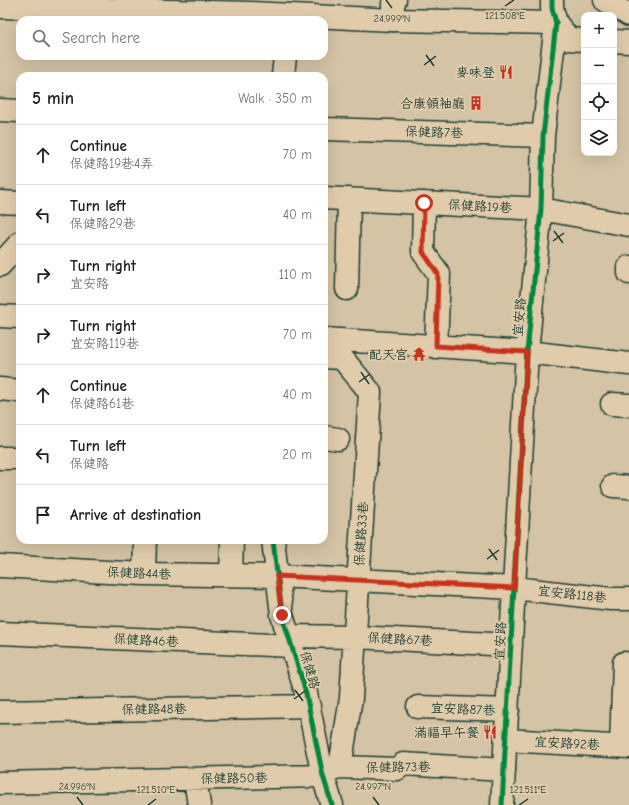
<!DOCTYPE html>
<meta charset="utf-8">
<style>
body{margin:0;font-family:"Comic Neue","LXGW WenKai TC",sans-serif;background:#f6f6f6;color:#202124}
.controls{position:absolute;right:12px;top:12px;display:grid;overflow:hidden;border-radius:8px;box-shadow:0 4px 16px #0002}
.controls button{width:36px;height:36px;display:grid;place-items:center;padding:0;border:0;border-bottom:1px solid #e0e0e0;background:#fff;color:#202124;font:20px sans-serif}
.stop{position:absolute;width:12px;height:12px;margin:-9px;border:3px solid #c8321e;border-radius:50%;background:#fff}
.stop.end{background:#c8321e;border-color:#fff;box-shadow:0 1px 4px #0008}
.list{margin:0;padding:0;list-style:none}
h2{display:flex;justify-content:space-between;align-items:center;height:52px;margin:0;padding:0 16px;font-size:17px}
h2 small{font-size:13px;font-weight:400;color:#757577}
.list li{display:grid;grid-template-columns:26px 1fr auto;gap:12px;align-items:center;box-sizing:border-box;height:60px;padding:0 16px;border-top:1px solid #e0e0e0}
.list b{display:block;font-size:15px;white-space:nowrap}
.list p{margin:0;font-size:13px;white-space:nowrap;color:#757577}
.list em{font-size:13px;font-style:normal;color:#757577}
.icon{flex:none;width:22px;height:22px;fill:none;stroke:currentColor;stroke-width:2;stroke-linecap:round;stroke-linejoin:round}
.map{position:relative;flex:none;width:629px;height:805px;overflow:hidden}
.search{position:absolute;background:#fff;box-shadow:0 4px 16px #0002;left:16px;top:16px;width:312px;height:44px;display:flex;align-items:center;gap:10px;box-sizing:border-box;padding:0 14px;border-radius:12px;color:#757577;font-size:15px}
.panel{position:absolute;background:#fff;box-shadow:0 4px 16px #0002;left:16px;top:72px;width:312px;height:472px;border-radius:12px}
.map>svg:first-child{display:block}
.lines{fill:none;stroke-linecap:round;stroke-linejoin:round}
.minor-casing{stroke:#1f3d34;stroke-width:25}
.major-casing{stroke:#1f3d34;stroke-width:25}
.minor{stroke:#e0ccab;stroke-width:22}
.major{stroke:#e0ccab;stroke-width:22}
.cycleway-casing{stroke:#e0ccab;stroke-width:8}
.cycleway{stroke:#00873e;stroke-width:5}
.route{stroke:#c8321e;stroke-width:5}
.ticks{fill:none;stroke:#1f3d34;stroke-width:1.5}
.labels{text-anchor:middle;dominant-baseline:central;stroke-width:4;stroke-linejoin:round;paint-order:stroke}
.poi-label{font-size:13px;fill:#1f3d34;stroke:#e0ccab;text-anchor:end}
.street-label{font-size:13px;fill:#1f3d34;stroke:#e0ccab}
.ticks-label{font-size:10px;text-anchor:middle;fill:#1f3d34;stroke:#e0ccab;stroke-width:4;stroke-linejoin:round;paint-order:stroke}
</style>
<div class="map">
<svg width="629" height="805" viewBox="0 0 629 805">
<rect width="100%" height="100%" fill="#d4c3a4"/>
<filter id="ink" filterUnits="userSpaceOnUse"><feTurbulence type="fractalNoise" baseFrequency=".025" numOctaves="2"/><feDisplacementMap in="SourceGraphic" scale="8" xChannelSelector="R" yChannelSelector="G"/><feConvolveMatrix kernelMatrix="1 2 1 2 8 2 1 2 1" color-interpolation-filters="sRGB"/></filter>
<g filter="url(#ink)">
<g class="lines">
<defs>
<path id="minor" d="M605,0l24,15
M393,20v-17l2,-3
M283,76l2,-20
M0,110l20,1
M324,129l219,7
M324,198l217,11 88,16
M0,202l20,1
M424,203l-1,49 16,22 -3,73
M0,265l20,-22
M629,267v6
M347,289l2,-90
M0,316l20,1
M324,339l203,13 102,12
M0,389l20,2
M612,404l17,1
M324,437l14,2
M0,458h20
M613,486l16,1
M273,540l9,75 23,74 18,87 9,29
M0,566l144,8 133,2 237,12 97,11h18
M144,574l1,-34
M231,575l1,-35
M0,633l292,13
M289,636l66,1 156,8
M418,707l90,3
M0,712l309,-6
M506,740l123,7
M621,746l3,-83
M340,767l57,2 6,-5 101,6
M322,771l18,-4 11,-69 19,-306 -28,-34 -18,-1
M195,779l4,26
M0,783l323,-7
M502,805l25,-453 14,-143 2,-73 13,-113 -4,-15v-8"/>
<path id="major" d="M0,7l251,6 142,7 163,3 13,16 15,1
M614,41l15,1"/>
</defs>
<!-- minor casing -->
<use href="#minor" class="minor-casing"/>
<!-- major casing -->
<use href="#major" class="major-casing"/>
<!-- minor -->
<use href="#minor" class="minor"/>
<!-- major -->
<use href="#major" class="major"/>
<defs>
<path id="cycleway" d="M273,540l9,75 23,74 18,87 9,29
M502,805l25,-453 14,-143 2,-73 13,-113 -4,-15v-8"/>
</defs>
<!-- cycleway casing -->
<use href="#cycleway" class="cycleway-casing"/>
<!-- cycleway -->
<use href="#cycleway" class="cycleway"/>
</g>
</g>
<g class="lines" filter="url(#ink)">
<!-- route -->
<path class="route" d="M282,615l-5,-39 237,12 13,-236 -91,-6 2,-72 -15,-22 1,-49"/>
</g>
<!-- ticks -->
<path class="ticks" d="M386,0l6,8M505,6l9,-6M426,55l8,11M424,65l12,-9M554,231l9,12M553,241l11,-8M361,372l8,12M359,382l11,-8M489,549l8,11M487,559l12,-9M295,690l8,11M294,699l11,-8M77,797l6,8M373,797l6,8M148,805l8,-6M519,805l9,-6"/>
<!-- icons -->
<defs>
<symbol id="restaurant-bare" viewBox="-9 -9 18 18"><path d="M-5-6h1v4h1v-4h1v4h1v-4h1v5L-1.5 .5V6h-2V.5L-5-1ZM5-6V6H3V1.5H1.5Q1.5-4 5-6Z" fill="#c8321e" stroke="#e0ccab" stroke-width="2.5" paint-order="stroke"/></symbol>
<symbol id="building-bare" viewBox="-9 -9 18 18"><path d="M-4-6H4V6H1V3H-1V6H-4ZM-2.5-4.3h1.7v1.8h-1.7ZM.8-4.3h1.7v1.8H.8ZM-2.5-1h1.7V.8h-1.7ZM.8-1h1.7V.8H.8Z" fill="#c8321e" stroke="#e0ccab" stroke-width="2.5" paint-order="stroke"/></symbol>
<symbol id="temple-bare" viewBox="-9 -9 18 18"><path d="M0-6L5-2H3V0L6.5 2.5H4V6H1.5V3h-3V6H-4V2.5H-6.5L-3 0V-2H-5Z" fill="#c8321e" stroke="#e0ccab" stroke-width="2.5" paint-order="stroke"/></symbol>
</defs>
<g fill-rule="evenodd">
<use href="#restaurant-bare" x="496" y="62" width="20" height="20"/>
<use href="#building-bare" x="466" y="93" width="20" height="20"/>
<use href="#temple-bare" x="409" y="344" width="20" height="20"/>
<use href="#restaurant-bare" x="480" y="722" width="20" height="20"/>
</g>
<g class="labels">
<!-- poi labels -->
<g class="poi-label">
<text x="495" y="72">麥味登</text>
<text x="465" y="103">合康領袖廳</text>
<text x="408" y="354">配天宮</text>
<text x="479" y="732">滿福早午餐</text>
</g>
<!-- street labels -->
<g class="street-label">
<text transform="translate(434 132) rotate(2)">保健路7巷</text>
<text transform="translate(480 206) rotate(3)">保健路19巷</text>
<text transform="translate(519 317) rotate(-85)">宜安路</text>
<text transform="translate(361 534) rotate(-86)">保健路33巷</text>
<text transform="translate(139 573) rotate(2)">保健路44巷</text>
<text transform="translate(572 594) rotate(6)">宜安路118巷</text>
<text transform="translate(400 639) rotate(3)">保健路67巷</text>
<text transform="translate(146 640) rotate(3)">保健路46巷</text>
<text transform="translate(500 641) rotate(-87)">宜安路</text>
<text transform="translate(310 670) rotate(74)">保健路</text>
<text transform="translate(154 709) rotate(-1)">保健路48巷</text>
<text transform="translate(463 709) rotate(2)">宜安路87巷</text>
<text transform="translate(567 743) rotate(3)">宜安路92巷</text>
<text transform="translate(398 767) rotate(-1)">保健路73巷</text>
<text transform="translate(234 778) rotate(-1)">保健路50巷</text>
</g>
</g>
<g class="ticks-label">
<text x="505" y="19">121.508°E</text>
<text x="392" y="22">24.999°N</text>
<text x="77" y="790">24.996°N</text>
<text x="373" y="790">24.997°N</text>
<text x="156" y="793">121.510°E</text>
<text x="528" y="793">121.511°E</text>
</g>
</svg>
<div class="controls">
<button>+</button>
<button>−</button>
<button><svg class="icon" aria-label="locate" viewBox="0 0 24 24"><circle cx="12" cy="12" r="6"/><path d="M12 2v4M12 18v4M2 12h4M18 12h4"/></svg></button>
<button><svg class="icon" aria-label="layers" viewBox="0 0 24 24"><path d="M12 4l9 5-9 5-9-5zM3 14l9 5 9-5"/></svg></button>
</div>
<div class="stop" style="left:424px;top:203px"></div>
<div class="stop end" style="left:282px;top:615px"></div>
<div class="search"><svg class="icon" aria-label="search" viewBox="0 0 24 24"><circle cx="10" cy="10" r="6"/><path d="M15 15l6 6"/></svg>Search here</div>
<section class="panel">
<h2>5 min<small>Walk · 350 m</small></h2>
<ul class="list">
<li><svg class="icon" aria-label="ahead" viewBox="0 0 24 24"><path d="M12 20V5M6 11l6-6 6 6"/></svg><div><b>Continue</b><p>保健路19巷4弄</p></div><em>70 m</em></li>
<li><svg class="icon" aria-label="left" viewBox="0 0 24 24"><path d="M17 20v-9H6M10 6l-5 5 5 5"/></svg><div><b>Turn left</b><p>保健路29巷</p></div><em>40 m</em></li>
<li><svg class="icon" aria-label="right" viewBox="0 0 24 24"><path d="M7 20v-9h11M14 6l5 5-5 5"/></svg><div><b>Turn right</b><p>宜安路</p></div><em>110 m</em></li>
<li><svg class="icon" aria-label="right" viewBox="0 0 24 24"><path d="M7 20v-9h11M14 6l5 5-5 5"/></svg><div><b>Turn right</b><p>宜安路119巷</p></div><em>70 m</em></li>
<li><svg class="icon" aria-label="ahead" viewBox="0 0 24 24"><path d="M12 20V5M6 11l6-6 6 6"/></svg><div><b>Continue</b><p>保健路61巷</p></div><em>40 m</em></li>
<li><svg class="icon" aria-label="left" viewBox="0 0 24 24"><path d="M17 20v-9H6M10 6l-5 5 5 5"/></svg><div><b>Turn left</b><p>保健路</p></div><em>20 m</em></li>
<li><svg class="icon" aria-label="arrive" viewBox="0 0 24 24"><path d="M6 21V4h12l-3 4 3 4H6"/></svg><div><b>Arrive at destination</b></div></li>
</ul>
</section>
</div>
